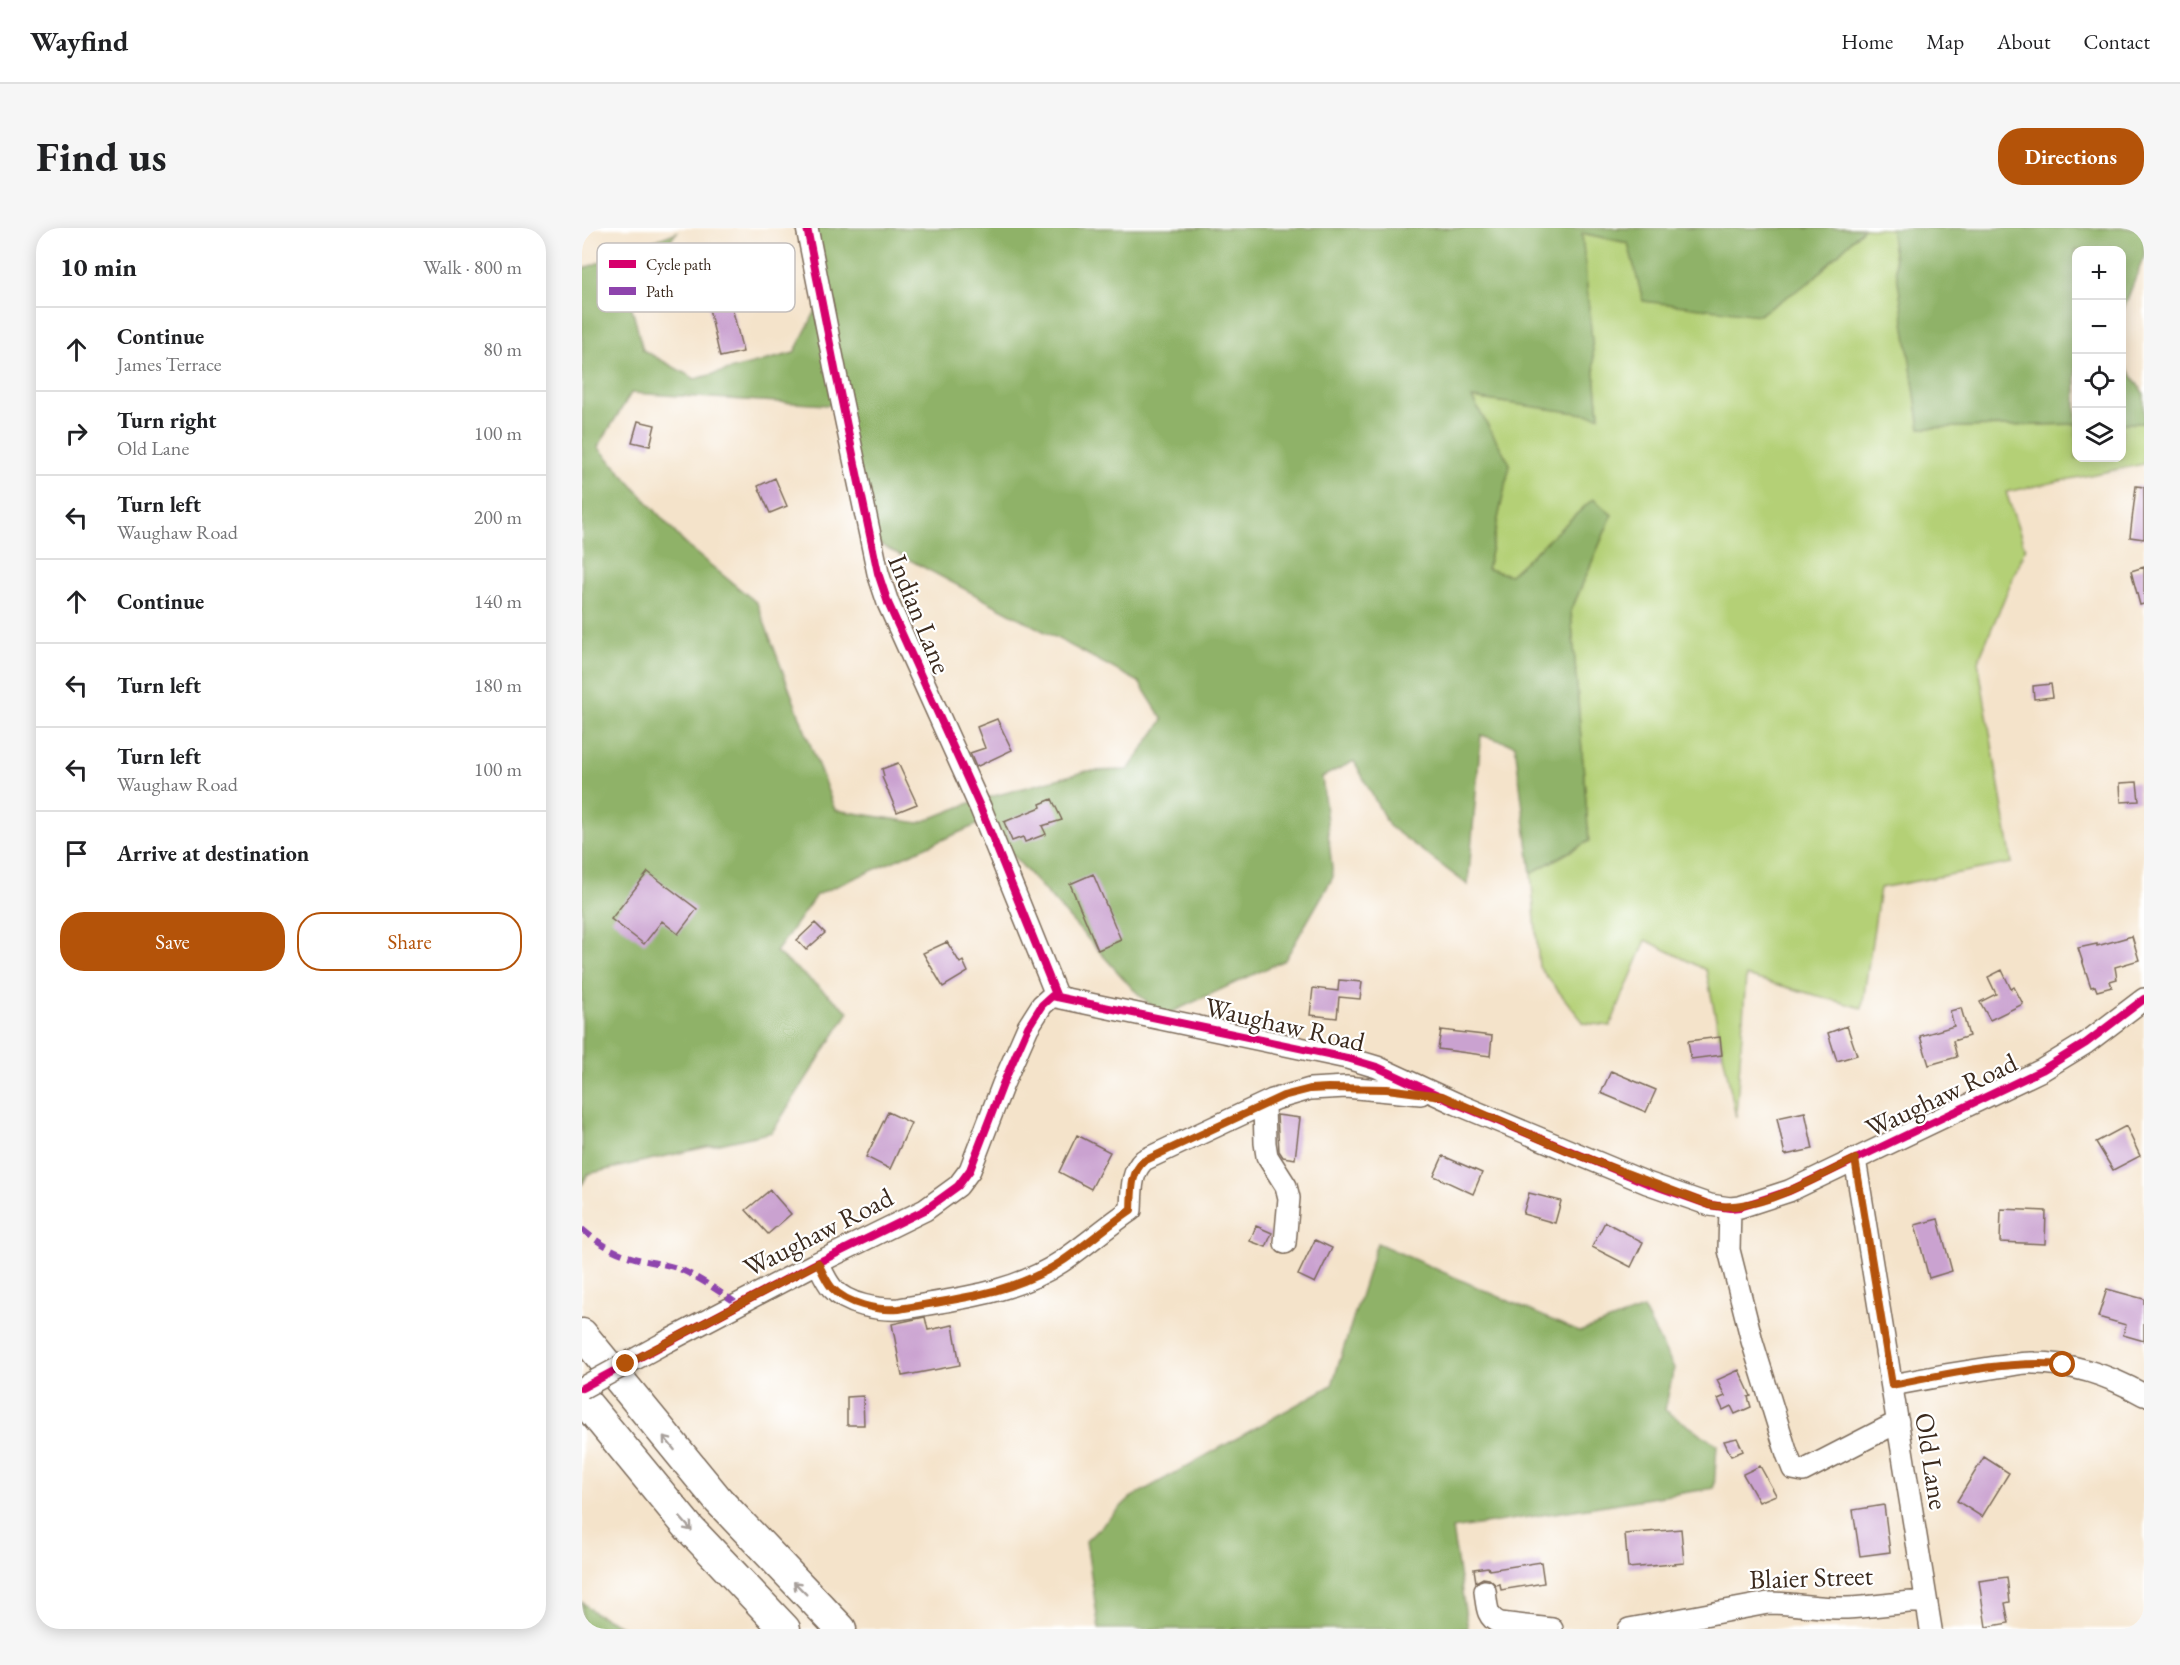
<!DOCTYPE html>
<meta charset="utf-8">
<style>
body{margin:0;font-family:"EB Garamond",serif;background:#f6f6f6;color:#202124}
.controls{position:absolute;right:18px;top:18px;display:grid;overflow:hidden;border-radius:12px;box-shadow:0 3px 15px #0003}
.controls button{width:54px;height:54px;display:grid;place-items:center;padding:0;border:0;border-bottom:2px solid #e0e0e0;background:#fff;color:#202124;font:30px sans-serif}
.stop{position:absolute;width:18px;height:18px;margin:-14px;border:4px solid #b45309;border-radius:50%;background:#fff}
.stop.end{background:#b45309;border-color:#fff;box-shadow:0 2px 6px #0008}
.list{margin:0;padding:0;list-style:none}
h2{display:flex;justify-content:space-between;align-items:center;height:78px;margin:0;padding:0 24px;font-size:26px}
h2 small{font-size:20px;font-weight:400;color:#757577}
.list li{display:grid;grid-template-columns:39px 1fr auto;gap:18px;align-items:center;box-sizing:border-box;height:84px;padding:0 24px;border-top:2px solid #e0e0e0}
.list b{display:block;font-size:22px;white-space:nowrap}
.list p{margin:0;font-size:20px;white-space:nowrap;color:#757577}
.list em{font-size:20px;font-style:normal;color:#757577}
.actions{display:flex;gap:12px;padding:18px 24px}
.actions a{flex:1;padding:14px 0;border:2px solid #b45309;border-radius:24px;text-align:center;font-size:21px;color:#b45309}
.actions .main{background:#b45309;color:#fff}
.icon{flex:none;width:33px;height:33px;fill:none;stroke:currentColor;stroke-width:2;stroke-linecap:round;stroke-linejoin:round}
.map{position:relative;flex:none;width:1562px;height:1401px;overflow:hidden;border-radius:24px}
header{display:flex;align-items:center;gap:36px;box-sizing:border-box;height:84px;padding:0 30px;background:#fff;border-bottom:2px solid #e0e0e0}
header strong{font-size:28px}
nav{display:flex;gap:33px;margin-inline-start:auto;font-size:21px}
.intro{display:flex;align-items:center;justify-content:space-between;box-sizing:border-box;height:144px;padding:0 36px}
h1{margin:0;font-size:42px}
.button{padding:15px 27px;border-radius:24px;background:#b45309;color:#fff;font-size:21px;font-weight:700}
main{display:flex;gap:36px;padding:0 36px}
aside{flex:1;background:#fff;border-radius:24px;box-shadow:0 3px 15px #0003}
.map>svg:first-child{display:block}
.green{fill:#b4d076;stroke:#787d4a;stroke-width:1.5}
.forest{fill:#8fb267;stroke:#656e42;stroke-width:1.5;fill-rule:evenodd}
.building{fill:#caa2d0}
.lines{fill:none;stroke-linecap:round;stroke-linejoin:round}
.minor-casing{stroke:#7c6b5a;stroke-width:24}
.highway-casing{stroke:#7c6b5a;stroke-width:33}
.minor{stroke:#fff;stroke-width:21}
.highway{stroke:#fff;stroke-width:30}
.minor-bridge-casing{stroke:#7c6b5a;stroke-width:24;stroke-linecap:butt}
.minor-bridge{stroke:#fff;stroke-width:21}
.quiet{stroke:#8e44ad;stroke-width:6;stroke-dasharray:12 6;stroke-linecap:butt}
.cycleway-casing{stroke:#fff;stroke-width:11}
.cycleway{stroke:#d6006c;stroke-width:8}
.oneway{stroke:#a79f9a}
.route{stroke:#b45309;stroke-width:8}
.labels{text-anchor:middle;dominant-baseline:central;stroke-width:4.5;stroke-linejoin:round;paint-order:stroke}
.street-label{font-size:27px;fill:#3b2a1e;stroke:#fff}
.key{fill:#fff;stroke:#c4bfbc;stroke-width:1.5}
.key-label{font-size:16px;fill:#3b2a1e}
</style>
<header>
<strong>Wayfind</strong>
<nav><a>Home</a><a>Map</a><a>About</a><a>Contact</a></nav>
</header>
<div class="intro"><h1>Find us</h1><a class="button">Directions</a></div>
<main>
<aside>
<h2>10 min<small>Walk · 800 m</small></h2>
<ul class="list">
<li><svg class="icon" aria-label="ahead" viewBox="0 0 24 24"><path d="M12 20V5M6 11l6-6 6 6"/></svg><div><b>Continue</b><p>James Terrace</p></div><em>80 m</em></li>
<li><svg class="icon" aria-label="right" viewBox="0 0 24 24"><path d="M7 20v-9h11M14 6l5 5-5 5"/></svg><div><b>Turn right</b><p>Old Lane</p></div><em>100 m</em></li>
<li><svg class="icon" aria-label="left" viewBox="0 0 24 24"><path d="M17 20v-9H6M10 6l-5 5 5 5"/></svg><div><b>Turn left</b><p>Waughaw Road</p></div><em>200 m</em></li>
<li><svg class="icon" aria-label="ahead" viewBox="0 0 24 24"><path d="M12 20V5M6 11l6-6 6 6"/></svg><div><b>Continue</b></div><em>140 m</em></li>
<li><svg class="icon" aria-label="left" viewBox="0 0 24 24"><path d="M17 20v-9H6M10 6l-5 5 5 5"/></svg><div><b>Turn left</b></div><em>180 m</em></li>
<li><svg class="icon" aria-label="left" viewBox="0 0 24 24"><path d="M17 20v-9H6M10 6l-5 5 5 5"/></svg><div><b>Turn left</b><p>Waughaw Road</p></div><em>100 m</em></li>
<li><svg class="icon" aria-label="arrive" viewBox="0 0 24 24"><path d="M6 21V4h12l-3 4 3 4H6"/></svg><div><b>Arrive at destination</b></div></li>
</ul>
<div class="actions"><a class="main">Save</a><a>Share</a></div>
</aside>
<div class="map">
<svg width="1562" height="1401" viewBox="0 0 1562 1401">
<rect width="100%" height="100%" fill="#fff"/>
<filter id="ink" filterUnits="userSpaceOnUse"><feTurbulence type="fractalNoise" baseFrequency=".0167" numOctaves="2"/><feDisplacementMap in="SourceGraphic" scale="12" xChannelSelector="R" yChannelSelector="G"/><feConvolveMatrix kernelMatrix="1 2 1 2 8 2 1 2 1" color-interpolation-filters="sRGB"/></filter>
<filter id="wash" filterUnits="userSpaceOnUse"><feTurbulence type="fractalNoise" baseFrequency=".008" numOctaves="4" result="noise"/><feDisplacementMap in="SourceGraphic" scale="24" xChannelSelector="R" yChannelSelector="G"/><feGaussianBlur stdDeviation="1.35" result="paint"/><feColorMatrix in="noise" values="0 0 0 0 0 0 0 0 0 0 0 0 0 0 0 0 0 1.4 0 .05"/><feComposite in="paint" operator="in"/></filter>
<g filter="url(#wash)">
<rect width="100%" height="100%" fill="#f4e3ca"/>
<!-- green -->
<path class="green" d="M1282,0l27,1 29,199 156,-4v34h46v-35h22v41l-138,28 19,57 -47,112 34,202 -132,25 -18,120 -116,-32 -10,141 -30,-147 -60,-30 -36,86 -26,-3 -45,-56 -8,-94 58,-32 -18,-230 41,-96 -19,-16 -83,76 -23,-6 23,-105 -38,-66 127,17 -18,-182 229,49z"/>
<!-- forest -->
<path class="forest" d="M229,0h1053l-54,54 -51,33 -116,-14 -15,-58 -46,-10 17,183 -127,-18 38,66 -23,105 23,6 83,-76 19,16 -41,96 18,230 -58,32 -16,-128 -34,-10 -13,150 -79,-59 -35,-65 -32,16 11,100 -48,83 -122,56 -30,-27 -150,-167 -167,73 -40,57 73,60 -77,120 -184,42 -6,11v-916l95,-37 -49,61 15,57 52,29 99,-26 32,-62zM49,165l213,13 19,129 276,147 24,38 -35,50 -41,1 -112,30 -56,22 -84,-13 -78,-207 -70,-57 -89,-99z
M1308,0h254v28l-22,57v-63h-46v174l-156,4z
M1540,133l22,33v29h-22z
M795,1015l202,89 64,-23 31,59 -9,42 52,35 -3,43 -262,41 16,100h-369l-13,-88 44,-43 202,-113z
M0,1374l13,11 31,16h-44z"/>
<g id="blocks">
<!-- building -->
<path class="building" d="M148,71l13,53 -23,5 -12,-53z
M56,193l17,4 -5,21 -18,-4z
M193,250l12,28 -17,7 -12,-27z
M1554,258l8,1v52l-14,-2z
M1562,339v37l-4,1 -9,-34z
M1469,456l2,13 -19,2 -1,-13z
M415,491l15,31 -36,17 -6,-14 15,-5 -8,-21z
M316,535l19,41 -20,8 -15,-35 2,-1 -2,-7z
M1555,554l2,19 -18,1 -1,-19z
M470,571l10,21 -20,6 4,8 -21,8 -2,-5 -11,4 -8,-19 37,-15 -1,-3z
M66,644l49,37 -19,25 -16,-13 -18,23 -33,-25z
M511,646l28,66 -23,10 -28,-66z
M233,695l10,10 -19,17 -9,-10z
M1550,708l7,24 -24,7 2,12 -7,2 2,6 -15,4 -2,-5 -4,1 -13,-39 19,-4v2z
M365,714l13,21 3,-2 5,11 -25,15 -20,-34z
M1420,742l9,19 3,-2 9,17 -33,16 -10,-18 16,-8 -8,-17z
M757,752l23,2 -2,17 -21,-2 -2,21 -27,-3 3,-27 25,3z
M1379,780l8,28 -16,5 4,16 -28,8 -9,-29 34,-10 -4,-15z
M1265,798l10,29 -20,6 -9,-28z
M859,802l51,6 -2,20 -52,-7z
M1138,809l2,18 -31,4 -3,-18z
M1029,843l45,19 -10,22 -45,-19z
M306,884l23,11 -21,46 -24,-12z
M1223,884l8,37 -28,6 -8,-37z
M695,887l23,3 -5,41 -12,-2 -4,-6z
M1544,898l14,30 -27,14 -17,-28z
M495,907l33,17 -19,37 -32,-17z
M861,928l39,17 -9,21 -39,-18z
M188,962l21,24 -23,20 -22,-24z
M947,965l32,8 -6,22 -32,-9z
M1419,981l45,2 -1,33 -45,-2z
M1356,991l14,52 -23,7 -14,-53z
M1023,994l38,20 -12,25 -39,-20z
M674,998l16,7 -6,14 -16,-6z
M733,1012l17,8 -17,35 -17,-8z
M1525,1061l37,10v42l-21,-6 3,-10 -28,-8z
M343,1089l3,13 25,-5 7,40 -58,11 -10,-52z
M1157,1142l12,26 -3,1 3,10 -16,7 -4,-8 -8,4 -5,-11 7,-3 -8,-16z
M281,1168l1,29h-17v-28z
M1155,1210l6,13 -12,5 -7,-15z
M1402,1229l25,16 -27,44 -25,-16z
M1178,1238l16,29 -17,7 -16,-28z
M1302,1277l6,47 -30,4 -7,-46z
M1099,1301l3,34 -56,5 -3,-34z
M959,1334l3,21 -43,7 -1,-6 -4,1 -7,-6 -6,-1 -7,4 -2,-13 14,-2 1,3z
M1425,1349l3,25 -5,1 4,20 -23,4 -7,-46z"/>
</g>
</g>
<g filter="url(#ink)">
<use href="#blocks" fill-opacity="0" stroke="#7c6b5a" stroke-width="1.5"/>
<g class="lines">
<defs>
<path id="minor" d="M225,0l29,146 42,199 10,30 93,206 76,188
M682,876l1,39 2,13 19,30 3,12 -4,45
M1273,931l76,470
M1148,980l-1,42 23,91 35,113 6,15 10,2 95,-49
M236,1035c4,8 8,18 14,25 15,17 46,22 67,21 55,-10 114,-15 162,-47 24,-16 46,-36 70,-52 1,-17 -1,-37 13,-50l128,-60 38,-11 36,-2 75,7
M86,1113l145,-76 112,-55 33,-24 12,-16 33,-86 25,-57 14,-22 10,-9 295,62 30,9 80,37 190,79 63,22 20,3 10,-1 49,-16 253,-121 44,-27 58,-44
M1310,1157c35,-7 70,-13 105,-18 12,-1 25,-5 37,-4 39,0 76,13 110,32
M903,1363c2,14 1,27 15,32l52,6
M1047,1401l139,-26c26,0 54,6 79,5 26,-1 52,-6 79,-7"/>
<path id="highway" d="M0,1106l137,167 122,128
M0,1170l107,130 96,101"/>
</defs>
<!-- minor casing -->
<use href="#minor" class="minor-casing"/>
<!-- highway casing -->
<use href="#highway" class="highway-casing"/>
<!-- minor -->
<use href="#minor" class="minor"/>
<!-- highway -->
<use href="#highway" class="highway"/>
<defs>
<path id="minor-bridge" d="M0,1160l86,-47"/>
</defs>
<!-- minor-bridge casing -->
<use href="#minor-bridge" class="minor-bridge-casing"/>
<!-- minor-bridge -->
<use href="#minor-bridge" class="minor-bridge"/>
<!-- quiet -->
<path class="quiet" d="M0,1001c15,13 30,22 49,28 15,5 31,6 46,11 22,9 41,23 61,36"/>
<defs>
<path id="cycleway" d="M225,0l29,146 42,199 10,30 93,206 76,188
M0,1160l231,-123 112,-55 33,-24 12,-16 33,-86 25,-57 14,-22 10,-9 295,62 30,9 80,37 190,79 63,22 20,3 10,-1 49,-16 253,-121 44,-27 58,-44"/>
</defs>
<!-- cycleway casing -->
<use href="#cycleway" class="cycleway-casing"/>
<!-- cycleway -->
<use href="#cycleway" class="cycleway"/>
</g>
<!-- one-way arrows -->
<defs><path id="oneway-shaft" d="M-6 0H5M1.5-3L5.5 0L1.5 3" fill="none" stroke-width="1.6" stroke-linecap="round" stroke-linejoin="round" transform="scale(1.5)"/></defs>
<g class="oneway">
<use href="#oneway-shaft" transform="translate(87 1215) rotate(-129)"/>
<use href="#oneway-shaft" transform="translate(104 1296) rotate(49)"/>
<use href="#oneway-shaft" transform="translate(218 1360) rotate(-135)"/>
</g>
</g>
<g class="lines" filter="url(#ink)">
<!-- route -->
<path class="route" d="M44,1136l192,-101c4,8 8,18 14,25 15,16 46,23 67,21 55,-10 114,-15 162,-47 24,-16 46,-36 70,-52 1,-17 -1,-37 13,-49l139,-65 27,-7 18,-1 59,1 55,7 129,56 139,53c47,9 103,-26 145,-46l37,226c56,-11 114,-25 171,-20"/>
</g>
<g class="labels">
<!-- street labels -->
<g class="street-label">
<text transform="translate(338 386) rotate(68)">Indian Lane</text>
<text transform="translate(703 796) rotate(13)">Waughaw Road</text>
<text transform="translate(1359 867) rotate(-25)">Waughaw Road</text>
<text transform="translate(236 1004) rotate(-27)">Waughaw Road</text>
<text transform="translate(1350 1233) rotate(81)">Old Lane</text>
<text transform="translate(1229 1349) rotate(-2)">Blaier Street</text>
</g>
</g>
<!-- legend -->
<rect x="15" y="15" width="198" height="69" rx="9" class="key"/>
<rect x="27" y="32" width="27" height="8" fill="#d6006c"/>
<rect x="27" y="59" width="27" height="8" fill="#8e44ad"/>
<g class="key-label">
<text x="64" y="42">Cycle path</text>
<text x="64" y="69">Path</text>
</g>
</svg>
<div class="controls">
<button>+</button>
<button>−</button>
<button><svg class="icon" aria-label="locate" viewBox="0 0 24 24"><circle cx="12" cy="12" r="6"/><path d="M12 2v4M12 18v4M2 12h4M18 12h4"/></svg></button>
<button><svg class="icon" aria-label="layers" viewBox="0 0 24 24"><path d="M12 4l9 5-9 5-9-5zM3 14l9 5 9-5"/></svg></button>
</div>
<div class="stop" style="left:1481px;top:1137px"></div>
<div class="stop end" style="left:44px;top:1136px"></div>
</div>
</main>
